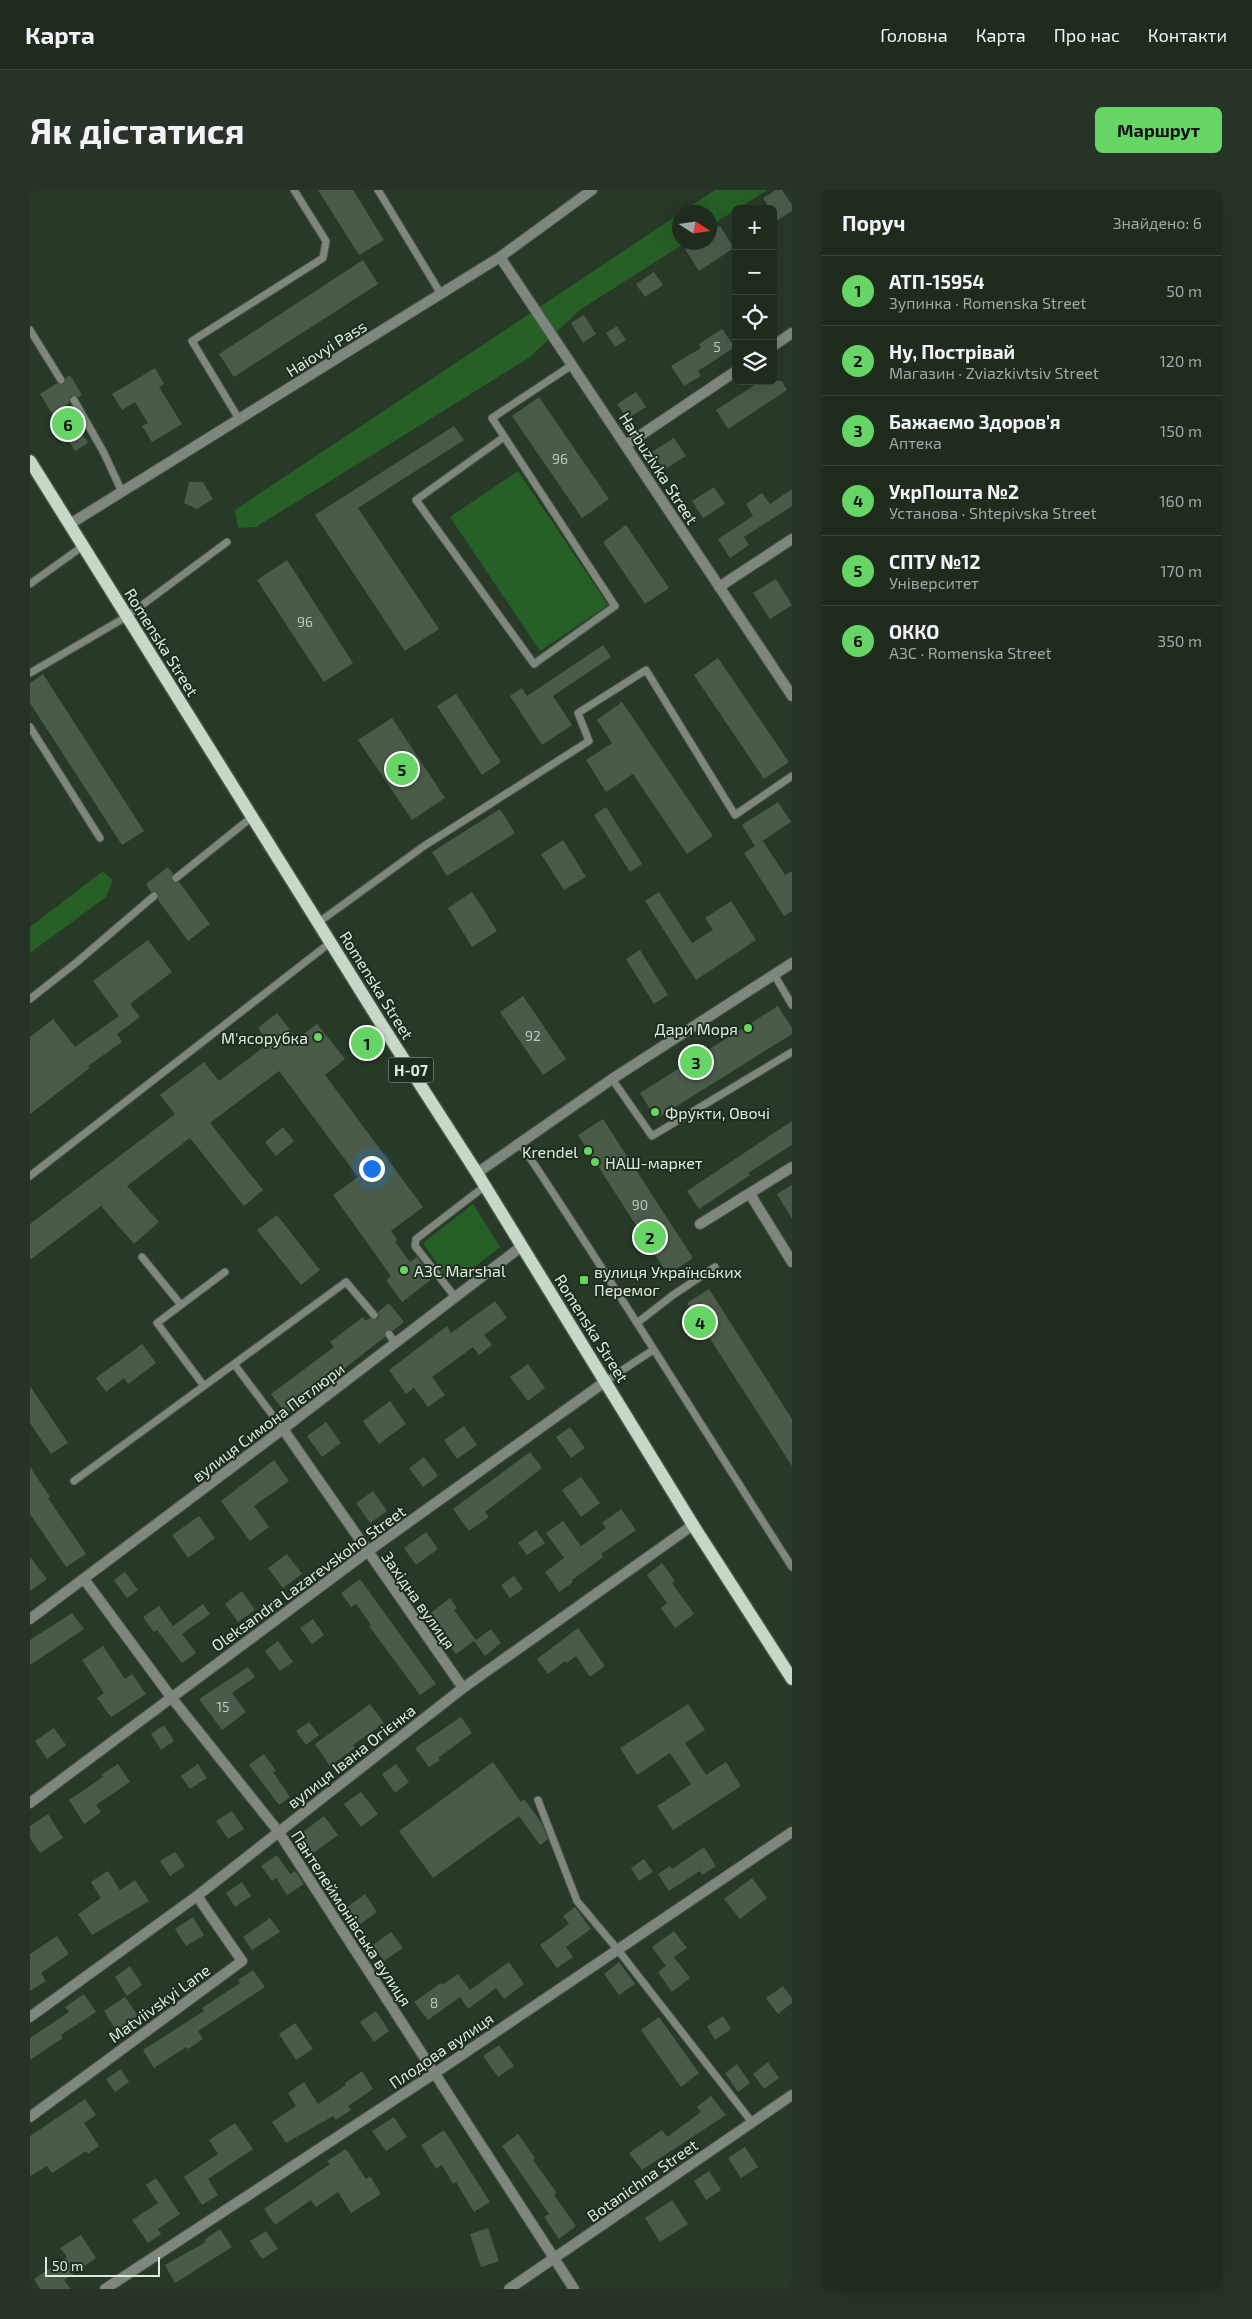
<!DOCTYPE html>
<html lang="uk">
<meta charset="utf-8">
<style>
body{margin:0;font-family:"Exo 2",sans-serif;background:#263326;color:#f1f3f6}
.controls{position:absolute;right:15px;top:15px;display:grid;overflow:hidden;border-radius:8px;box-shadow:0 5px 20px #0002}
.controls button{width:45px;height:45px;display:grid;place-items:center;padding:0;border:0;border-bottom:1px solid #3c473b;background:#1e2b1d;color:#f1f3f6;font:25px sans-serif}
.compass{position:absolute;left:642px;top:15px;width:45px;height:45px;border-radius:50%;background:#1e2b1d;box-shadow:0 5px 20px #0002;rotate:102deg}
.scale{position:absolute;left:15px;bottom:12px;width:115px;box-sizing:border-box;padding-left:5px;border:2px solid #e0ebe0;border-top:0;font-size:14px;line-height:18px;white-space:nowrap;color:#e0ebe0;-webkit-text-stroke:4px #1e2e1d;paint-order:stroke}
.you{position:absolute;left:341px;top:978px;width:18px;height:18px;margin:-12px;border:4px solid #fff;border-radius:50%;background:#1a73e8;box-shadow:0 0 0 8px #1a73e833}
.badge{display:grid;place-items:center;width:32px;height:32px;border-radius:50%;background:#67d466;color:#111;font-size:16px;font-weight:700}
.pin{position:absolute;translate:-50% -50%;border:2px solid #fff;box-shadow:0 1px 5px #0006}
.list{margin:0;padding:0;list-style:none}
h2{display:flex;justify-content:space-between;align-items:center;height:65px;margin:0;padding:0 20px;font-size:21px}
h2 small{font-size:16px;font-weight:400;color:#a1a7a4}
.list li{display:grid;grid-template-columns:32px 1fr auto;gap:15px;align-items:center;box-sizing:border-box;height:70px;padding:0 20px;border-top:1px solid #3c473b}
.list b{display:block;font-size:19px;white-space:nowrap}
.list p{margin:0;font-size:16px;white-space:nowrap;color:#a1a7a4}
.list em{font-size:16px;font-style:normal;color:#a1a7a4}
.icon{flex:none;width:28px;height:28px;fill:none;stroke:currentColor;stroke-width:2;stroke-linecap:round;stroke-linejoin:round}
.map{position:relative;flex:none;width:762px;height:2099px;overflow:hidden;border-radius:8px}
header{display:flex;align-items:center;gap:30px;box-sizing:border-box;height:70px;padding:0 25px;background:#1e2b1d;border-bottom:1px solid #3c473b}
header strong{font-size:24px}
nav{display:flex;gap:28px;margin-inline-start:auto;font-size:18px}
.intro{display:flex;align-items:center;justify-content:space-between;box-sizing:border-box;height:120px;padding:0 30px}
h1{margin:0;font-size:35px}
.button{padding:12px 22px;border-radius:8px;background:#67d466;color:#111;font-size:18px;font-weight:700}
main{display:flex;gap:30px;padding:0 30px}
aside{flex:1;background:#1e2b1d;border-radius:8px;box-shadow:0 5px 20px #0002}
.map>svg:first-child{display:block}
.green{fill:#266026}
.building{fill:#4a5c49}
.lines{fill:none;stroke-linecap:round;stroke-linejoin:round}
.service-casing{stroke:#455545;stroke-width:9}
.minor-casing{stroke:#455545;stroke-width:12}
.primary-casing{stroke:#455545;stroke-width:15}
.service{stroke:#7e867d;stroke-width:7}
.minor{stroke:#7e867d;stroke-width:10}
.primary{stroke:#c7d9c6;stroke-width:12}
.poi-dot{fill:#67d466;stroke:#1e2e1d;stroke-width:2}
.labels{text-anchor:middle;dominant-baseline:central;stroke-width:4;stroke-linejoin:round;paint-order:stroke}
.number-label{font-size:14px;fill:#bac7ba}
.shield{fill:#1e2e1d;stroke:#a6b2a6;stroke-width:1}
.shield-label{font-size:15px;font-weight:bold;fill:#e0ebe0}
.street-label{font-size:16px;fill:#e0ebe0;stroke:#1e2e1d}
.poi-label{font-size:16px;fill:#e0ebe0;stroke:#1e2e1d;text-anchor:start}
</style>
<header>
<strong>Карта</strong>
<nav><a>Головна</a><a>Карта</a><a>Про нас</a><a>Контакти</a></nav>
</header>
<div class="intro"><h1>Як дістатися</h1><a class="button">Маршрут</a></div>
<main>
<div class="map">
<svg width="762" height="2099" viewBox="0 0 762 2099">
<rect width="100%" height="100%" fill="#283927"/>
<!-- green -->
<path class="green" d="M685,0h52l-57,36v-14h-29z
M649,24l1,28 5,1 -104,66 -51,48 -274,170 -18,1 -3,-18z
M488,281l90,134 -68,46 -90,-134z
M73,681l10,10 -7,16 -76,56v-26z
M443,1014l27,43 -41,32 -13,-2 -23,-34z"/>
<!-- building -->
<path class="building" d="M288,0h35l31,50 -25,15z
M746,0h6l10,15v6l-14,9 -5,-6v-5h-3l-7,-11z
M690,36l14,22 -35,23 -14,-22 9,-7h16v-10z
M333,70l15,24 -144,93 -15,-23z
M624,82l9,13 -18,12 -9,-13z
M554,125l12,19 -13,9 -12,-20z
M587,136l9,14 -11,7 -9,-14z
M692,139l13,18 -37,24 3,5 -17,10 -13,-20 30,-18 -2,-4z
M125,178l9,16 -5,3 23,37 -30,18 -10,-16 6,-3 -13,-21 -13,8 -10,-16z
M40,185l12,20 -4,2 -7,-1 -2,7 -4,3 23,37 -13,8 -35,-57 17,-11 7,1 2,-6z
M731,191h21l5,9 -59,39 -12,-19z
M606,202l10,15 -19,12 -10,-15z
M509,207l70,102 -27,19 -70,-102z
M424,236l10,14 -106,68 81,121 -34,22 -90,-136z
M644,248l12,18 -22,14 -12,-18z
M159,292h14l10,17 -16,10 -13,-6z
M684,297l11,17 -22,14 -11,-17z
M762,299v17l-48,31 5,8 -19,13 -12,-19 35,-23 -7,-12 16,-11 8,11z
M596,335l43,63 -24,16 -42,-62z
M257,370l66,103 -29,19 -67,-102z
M746,389l16,26 -22,14 -17,-26z
M573,455l8,12 -58,39 19,29 -30,20 -32,-49 12,-8 5,8z
M688,468l71,104 -25,17 -70,-104z
M13,484l101,157 -22,14 -92,-142v-20z
M426,504l45,68 -19,13 -45,-69z
M592,512l91,134 -26,18 -54,-80 -27,18 -20,-32 26,-17 -15,-23z
M362,528l53,80 -33,22 -54,-80z
M748,612l13,20 -36,24 -13,-21z
M576,617l36,57 -12,8 -36,-57z
M470,619l15,24 -68,43 -15,-24z
M533,650l23,37 -22,13 -23,-36z
M733,651l22,34 7,-4v40l-8,5 -40,-63z
M138,677l5,7 -1,7 7,1 31,42 -22,17 -30,-41v-7l-7,-1 -5,-8z
M442,702l25,39 -25,16 -24,-39z
M629,702l33,51 21,-13 -8,-12 26,-17 25,39 -60,40 -51,-79z
M118,750l24,32 -42,32 10,13 -23,17 5,8 -34,24 2,2 -60,46v-77l23,-18 22,28 44,-31 -26,-35z
M610,760l28,45 -14,9 -28,-45z
M493,806l43,63 -23,16 -43,-63z
M748,816l14,22v6l-136,85 -16,-26z
M247,823l20,26 20,-15 28,35 -20,16 98,132 -32,24 6,9 -2,2 15,20 7,-5 16,21 -31,24 -16,-22 5,-4 -58,-81 25,-18 -79,-106 -69,52 53,67 -19,16 -54,-68 -63,48 32,36 -25,22 -33,-38 -71,54v-36l145,-110 -15,-19 44,-33 15,19 50,-38 -11,-15z
M573,929l90,139 -25,17 -90,-140z
M762,931v24l-44,28 2,2 -51,34 -12,-18z
M253,937l11,14 -18,15 -11,-14z
M762,995v34l-15,-25z
M247,1025l43,55 -19,15 -44,-55z
M679,1099l83,130v47l-105,-163z
M465,1111l12,17 -23,17 8,10 -13,10 -6,-8 -41,30 13,18 -17,12 -14,-19 -8,6 -17,-24 58,-44 4,7z
M359,1113l15,19 -11,9 -7,-1 -1,7 -99,77 -15,-20 63,-47 -4,-5 33,-25 3,4 4,-3 7,1 2,-3 -1,-4z
M112,1154l14,19 -28,21 -4,-6 -18,14 -10,-14z
M498,1174l17,24 -17,13 -18,-24z
M0,1196l38,57 -17,11 -21,-31z
M360,1211l16,23 -27,20 -16,-23z
M296,1232l15,21 -19,14 -15,-21z
M434,1236l13,19 -20,14 -13,-19z
M540,1237l15,21 -14,10 -15,-21z
M500,1262l12,16 -57,44 4,5 -20,14 -16,-22z
M394,1267l14,19 -15,11 -14,-19z
M244,1270l15,21 -35,25 15,21 -19,14 -29,-40z
M0,1277l20,30 -2,1 38,56 -20,13 -36,-53z
M551,1287l19,26 -19,14 -19,-27z
M343,1301l14,20 -17,12 -14,-20z
M591,1319l15,21 -35,24 2,3 -31,23 1,2 -14,10 -14,-20 19,-14 -18,-25 17,-12 18,25 25,-18 -4,-5z
M169,1326l16,22 -27,20 -16,-23z
M506,1340l9,13 -18,12 -9,-12z
M396,1342l12,17 -22,16 -12,-17z
M257,1364l15,20 -19,14 -15,-20z
M0,1367l17,22 -17,12z
M632,1373l13,18 -3,2 22,31 -19,14 -14,-20 6,-5 -20,-28z
M95,1382l13,18 -11,8 -13,-18z
M484,1386l9,13 -13,9 -9,-13z
M330,1389l76,105 -16,11 -51,-69 2,-1 -15,-21 -5,3 -10,-14z
M212,1401l13,19 -17,12 -13,-18z
M420,1408l7,10 -3,2 22,30 15,-11 10,14 -16,13 -11,-15 -18,13 -28,-39z
M173,1414l7,10 -28,20 14,19 -14,10 -25,-33 -3,2 -11,-15 16,-11 14,20z
M42,1423l12,16 -54,36v-25z
M283,1429l11,16 -12,9 -12,-16z
M548,1438l27,38 -15,11 -14,-21 -9,7 -2,-2 -17,13 -11,-15z
M248,1451l15,21 -13,9 -15,-20z
M73,1456l22,33 7,-5 14,20 -35,23 -14,-19 7,-5 -22,-33z
M218,1477l7,10 -23,16 14,19 -24,18 -23,-31z
M340,1514l14,19 -31,22 2,3 -25,18 -15,-22z
M658,1514l17,26 -20,13 21,32 20,-13 15,24 -68,44 -16,-24 34,-22 -21,-31 -33,22 -17,-27z
M431,1527l11,16 -34,25 2,2 -11,7 -14,-19z
M279,1532l10,13 -13,10 -10,-14z
M134,1535l10,16 -13,9 -10,-16z
M24,1538l12,17 -19,14 -12,-18z
M234,1564l12,17 -3,1 17,25 -11,8 -30,-40z
M463,1572l28,40 3,-3 17,23 7,17 -8,6 -21,-29 -86,62 -34,-47z
M88,1574l12,18 -34,23 5,7 -17,12 -15,-24 34,-23 -2,-2z
M168,1574l9,14 -17,11 -9,-13z
M366,1574l13,18 -14,11 -13,-19z
M331,1602l17,22 -17,13 -17,-23z
M202,1621l12,18 -16,10 -12,-18z
M18,1624l15,24 -23,15 -10,-15v-12z
M294,1626l14,19 -26,19 -13,-19z
M674,1657l12,19 -14,9 -2,-4 -31,20 -11,-17 12,-8 2,3z
M145,1662l10,14 -15,10 -10,-15z
M247,1665l13,19 5,-3 9,13 -17,11 -11,-17 -4,3 -11,-15z
M614,1669l9,13 -14,9 -8,-13z
M78,1681l12,19 15,-10 14,21 -57,34 -14,-21 23,-16 -10,-16z
M722,1688l15,20 -27,21 -16,-20z
M212,1692l9,14 -16,11 -9,-14z
M335,1704l12,18 -18,13 -13,-17z
M545,1717l16,22 -25,18 7,10 -16,11 -17,-23 29,-21 -6,-8z
M163,1727l11,18 -18,11 -11,-17z
M240,1728l10,14 -28,18 -9,-13z
M644,1741l13,17 -13,9 16,21 -18,14 -14,-20 8,-6 -14,-19z
M361,1742l12,16 -19,13 -11,-16z
M27,1746l12,18 -28,19 5,8 -16,10v-37z
M479,1772l15,22 -20,15 -8,-11 -28,21 -8,-12 -32,23 -14,-18 27,-19 1,2 16,-11 12,16z
M589,1772l16,22 -16,11 -15,-21z
M100,1776l12,19 -15,11 -12,-19z
M223,1780l12,17 -67,44 5,8 -15,10 -2,-2 -32,21 -11,-18 61,-39 -2,-3 38,-25 -2,-3z
M753,1796l9,12v5l-14,11 -12,-16z
M54,1804l12,18 -35,23 2,3 -33,22v-22l39,-26 -4,-5z
M95,1807l13,19 -22,14 -12,-19z
M346,1821l13,20 -15,11 -14,-20z
M693,1826l8,13 -16,11 -8,-14z
M629,1827l40,56 -18,14 -40,-57z
M265,1833l18,26 -17,11 -17,-26z
M469,1855l15,21 -16,11 -15,-21z
M738,1872l11,16 -15,11 -11,-15z
M707,1874l13,19 -12,9 -13,-19z
M91,1879l8,13 -14,10 -9,-13z
M332,1881l11,18 -25,17 3,4 -15,10 -3,-4 -47,27 -14,-21 24,-16 -8,-13 16,-11 14,22 28,-19 -1,-2z
M681,1906l15,19 -84,55 -13,-17 33,-23 5,7 34,-25 -4,-5z
M55,1909l11,16 -12,8 15,23 -11,8 -2,-3 -34,22 -5,-7 -17,10v-40z
M364,1927l13,20 -21,14 -14,-20z
M205,1933l18,26 -45,30 10,16 -16,10 -18,-28 34,-23 -9,-14z
M414,1940l46,72 -16,10 -18,-30 -3,2 -11,-19 -6,4 -15,-24z
M488,1944l17,24 -2,2 24,33 -3,2 22,31 -17,13 -15,-22 5,-3 -47,-68z
M715,1957l13,20 -17,11 -13,-20z
M316,1959l20,30 4,-3 11,18 -30,19 -13,-21 -22,15 -5,-7 -36,25 -11,-16 66,-45 -3,-3z
M679,1981l12,19 -15,10 -12,-19z
M126,1988l24,36 -22,15 3,5 -13,9 -16,-23 26,-17 -12,-18z
M642,2010l16,24 -28,18 -15,-24z
M458,2038l11,33 -18,6 -11,-33z
M190,2039l12,18 -57,36 -10,-18 41,-23 -2,-2z
M236,2041l12,18 -16,10 -12,-18z
M51,2045l15,23 -32,22 7,9h-31l-6,-10 33,-22 -7,-9z"/>
<g class="lines">
<defs>
<path id="service" d="M348,0l63,104
M0,140l31,50
M44,210l30,53 18,39
M209,229l-47,-78 131,-83 3,-17 -32,-51
M474,247l-88,63 118,164 81,-58 -123,-188 80,-53
M0,394l53,-38
M0,483l96,-56 101,-75
M0,537l70,111
M146,688l76,-61
M289,732l105,-76 165,-105 -11,-28 68,-43 89,145 57,-39
M745,786l17,29
M0,809l47,-37 77,-66
M582,889l40,57 140,-84
M490,953c94,140 181,283 272,424
M0,986l301,-234
M112,1067l39,48
M425,1107l-40,-51 1,-7 69,-53
M607,1133l36,-28 42,-28
M359,1144l6,9
M204,1174l49,65
M576,1191l47,-31
M174,1196l-47,-63 68,-51
M44,1291l272,-199 28,33
M508,1610l39,101 41,49 133,171"/>
<path id="minor" d="M470,67l292,439
M743,156l19,-13
M596,255l110,-74
M40,334l430,-267 92,-67
M689,397l73,-48
M447,983l135,-94 180,-116
M720,1004l42,68
M670,1034l92,-57
M253,1239l180,259
M54,1389l87,118 107,134 296,458
M0,1429l253,-190 239,-183
M0,1613l337,-251 239,-171
M0,1827l167,-121 266,-208 230,-163
M0,1927l212,-156 -45,-65
M75,2099l330,-216 357,-241
M479,2099l283,-194"/>
<path id="primary" d="M0,271l355,569 92,143 216,352 99,154"/>
</defs>
<!-- service casing -->
<use href="#service" class="service-casing"/>
<!-- minor casing -->
<use href="#minor" class="minor-casing"/>
<!-- primary casing -->
<use href="#primary" class="primary-casing"/>
<!-- service -->
<use href="#service" class="service"/>
<!-- minor -->
<use href="#minor" class="minor"/>
<!-- primary -->
<use href="#primary" class="primary"/>
</g>
<!-- markers -->
<g class="poi-dot">
<circle cx="718" cy="838" r="5"/>
<circle cx="288" cy="847" r="5"/>
<circle cx="625" cy="922" r="5"/>
<circle cx="558" cy="961" r="5"/>
<circle cx="565" cy="972" r="5"/>
<circle cx="374" cy="1080" r="5"/>
<rect x="549" y="1085" width="10" height="10" rx="2.5"/>
</g>
<g class="labels">
<!-- number labels -->
<g class="number-label">
<text x="687" y="156">5</text>
<text x="530" y="268">96</text>
<text x="275" y="431">96</text>
<text x="503" y="845">92</text>
<text x="610" y="1014">90</text>
<text x="193" y="1516">15</text>
<text x="404" y="1812">8</text>
</g>
<!-- shield labels -->
<rect class="shield" x="358.5" y="867.5" width="45" height="25" rx="4"/>
<g class="shield-label">
<text x="381" y="880">Н-07</text>
</g>
<!-- street labels -->
<g class="street-label">
<text transform="translate(296 158) rotate(-32)">Haiovyi Pass</text>
<text transform="translate(629 278) rotate(57)">Harbuzivka Street</text>
<text transform="translate(132 452) rotate(58)">Romenska Street</text>
<text transform="translate(347 795) rotate(58)">Romenska Street</text>
<text transform="translate(562 1138) rotate(58)">Romenska Street</text>
<text transform="translate(238 1232) rotate(-37)">вулиця Симона Петлюри</text>
<text transform="translate(278 1388) rotate(-36)">Oleksandra Lazarevskoho Street</text>
<text transform="translate(389 1410) rotate(55)">Західна вулиця</text>
<text transform="translate(321 1566) rotate(-38)">вулиця Івана Огієнка</text>
<text transform="translate(322 1728) rotate(57)">Пантелеймонівська вулиця</text>
<text transform="translate(129 1813) rotate(-36)">Matviivskyi Lane</text>
<text transform="translate(411 1860) rotate(-34)">Плодова вулиця</text>
<text transform="translate(612 1990) rotate(-35)">Botanichna Street</text>
</g>
<!-- poi labels -->
<g class="poi-label">
<text x="708" y="838" text-anchor="end">Дари Моря</text>
<text x="278" y="847" text-anchor="end">М'ясорубка</text>
<text x="635" y="922">Фрукти, Овочі</text>
<text x="548" y="961" text-anchor="end">Krendel</text>
<text x="575" y="972">НАШ-маркет</text>
<text x="384" y="1080">АЗС Marshal</text>
<text x="564" y="1081">вулиця Українських<tspan x="564" dy="18">Перемог</tspan></text>
</g>
</g>
</svg>
<div class="controls">
<button>+</button>
<button>−</button>
<button><svg class="icon" aria-label="locate" viewBox="0 0 24 24"><circle cx="12" cy="12" r="6"/><path d="M12 2v4M12 18v4M2 12h4M18 12h4"/></svg></button>
<button><svg class="icon" aria-label="layers" viewBox="0 0 24 24"><path d="M12 4l9 5-9 5-9-5zM3 14l9 5 9-5"/></svg></button>
</div>
<svg class="compass" viewBox="-18 -18 36 36"><path d="M0-13l5 13h-10z" fill="#e53935"/><path d="M0 13l5-13h-10z" fill="#a1a7a4"/></svg>
<div class="scale">50 m</div>
<div class="you"></div>
<div class="pin badge" style="left:337px;top:853px">1</div>
<div class="pin badge" style="left:620px;top:1047px">2</div>
<div class="pin badge" style="left:666px;top:872px">3</div>
<div class="pin badge" style="left:670px;top:1132px">4</div>
<div class="pin badge" style="left:372px;top:579px">5</div>
<div class="pin badge" style="left:38px;top:234px">6</div>
</div>
<aside>
<h2>Поруч<small>Знайдено: 6</small></h2>
<ul class="list">
<li><span class="badge">1</span><div><b>АТП-15954</b><p>Зупинка · Romenska Street</p></div><em>50 m</em></li>
<li><span class="badge">2</span><div><b>Ну, Пострівай</b><p>Магазин · Zviazkivtsiv Street</p></div><em>120 m</em></li>
<li><span class="badge">3</span><div><b>Бажаємо Здоров'я</b><p>Аптека</p></div><em>150 m</em></li>
<li><span class="badge">4</span><div><b>УкрПошта №2</b><p>Установа · Shtepivska Street</p></div><em>160 m</em></li>
<li><span class="badge">5</span><div><b>СПТУ №12</b><p>Університет</p></div><em>170 m</em></li>
<li><span class="badge">6</span><div><b>ОККО</b><p>АЗС · Romenska Street</p></div><em>350 m</em></li>
</ul>
</aside>
</main>
